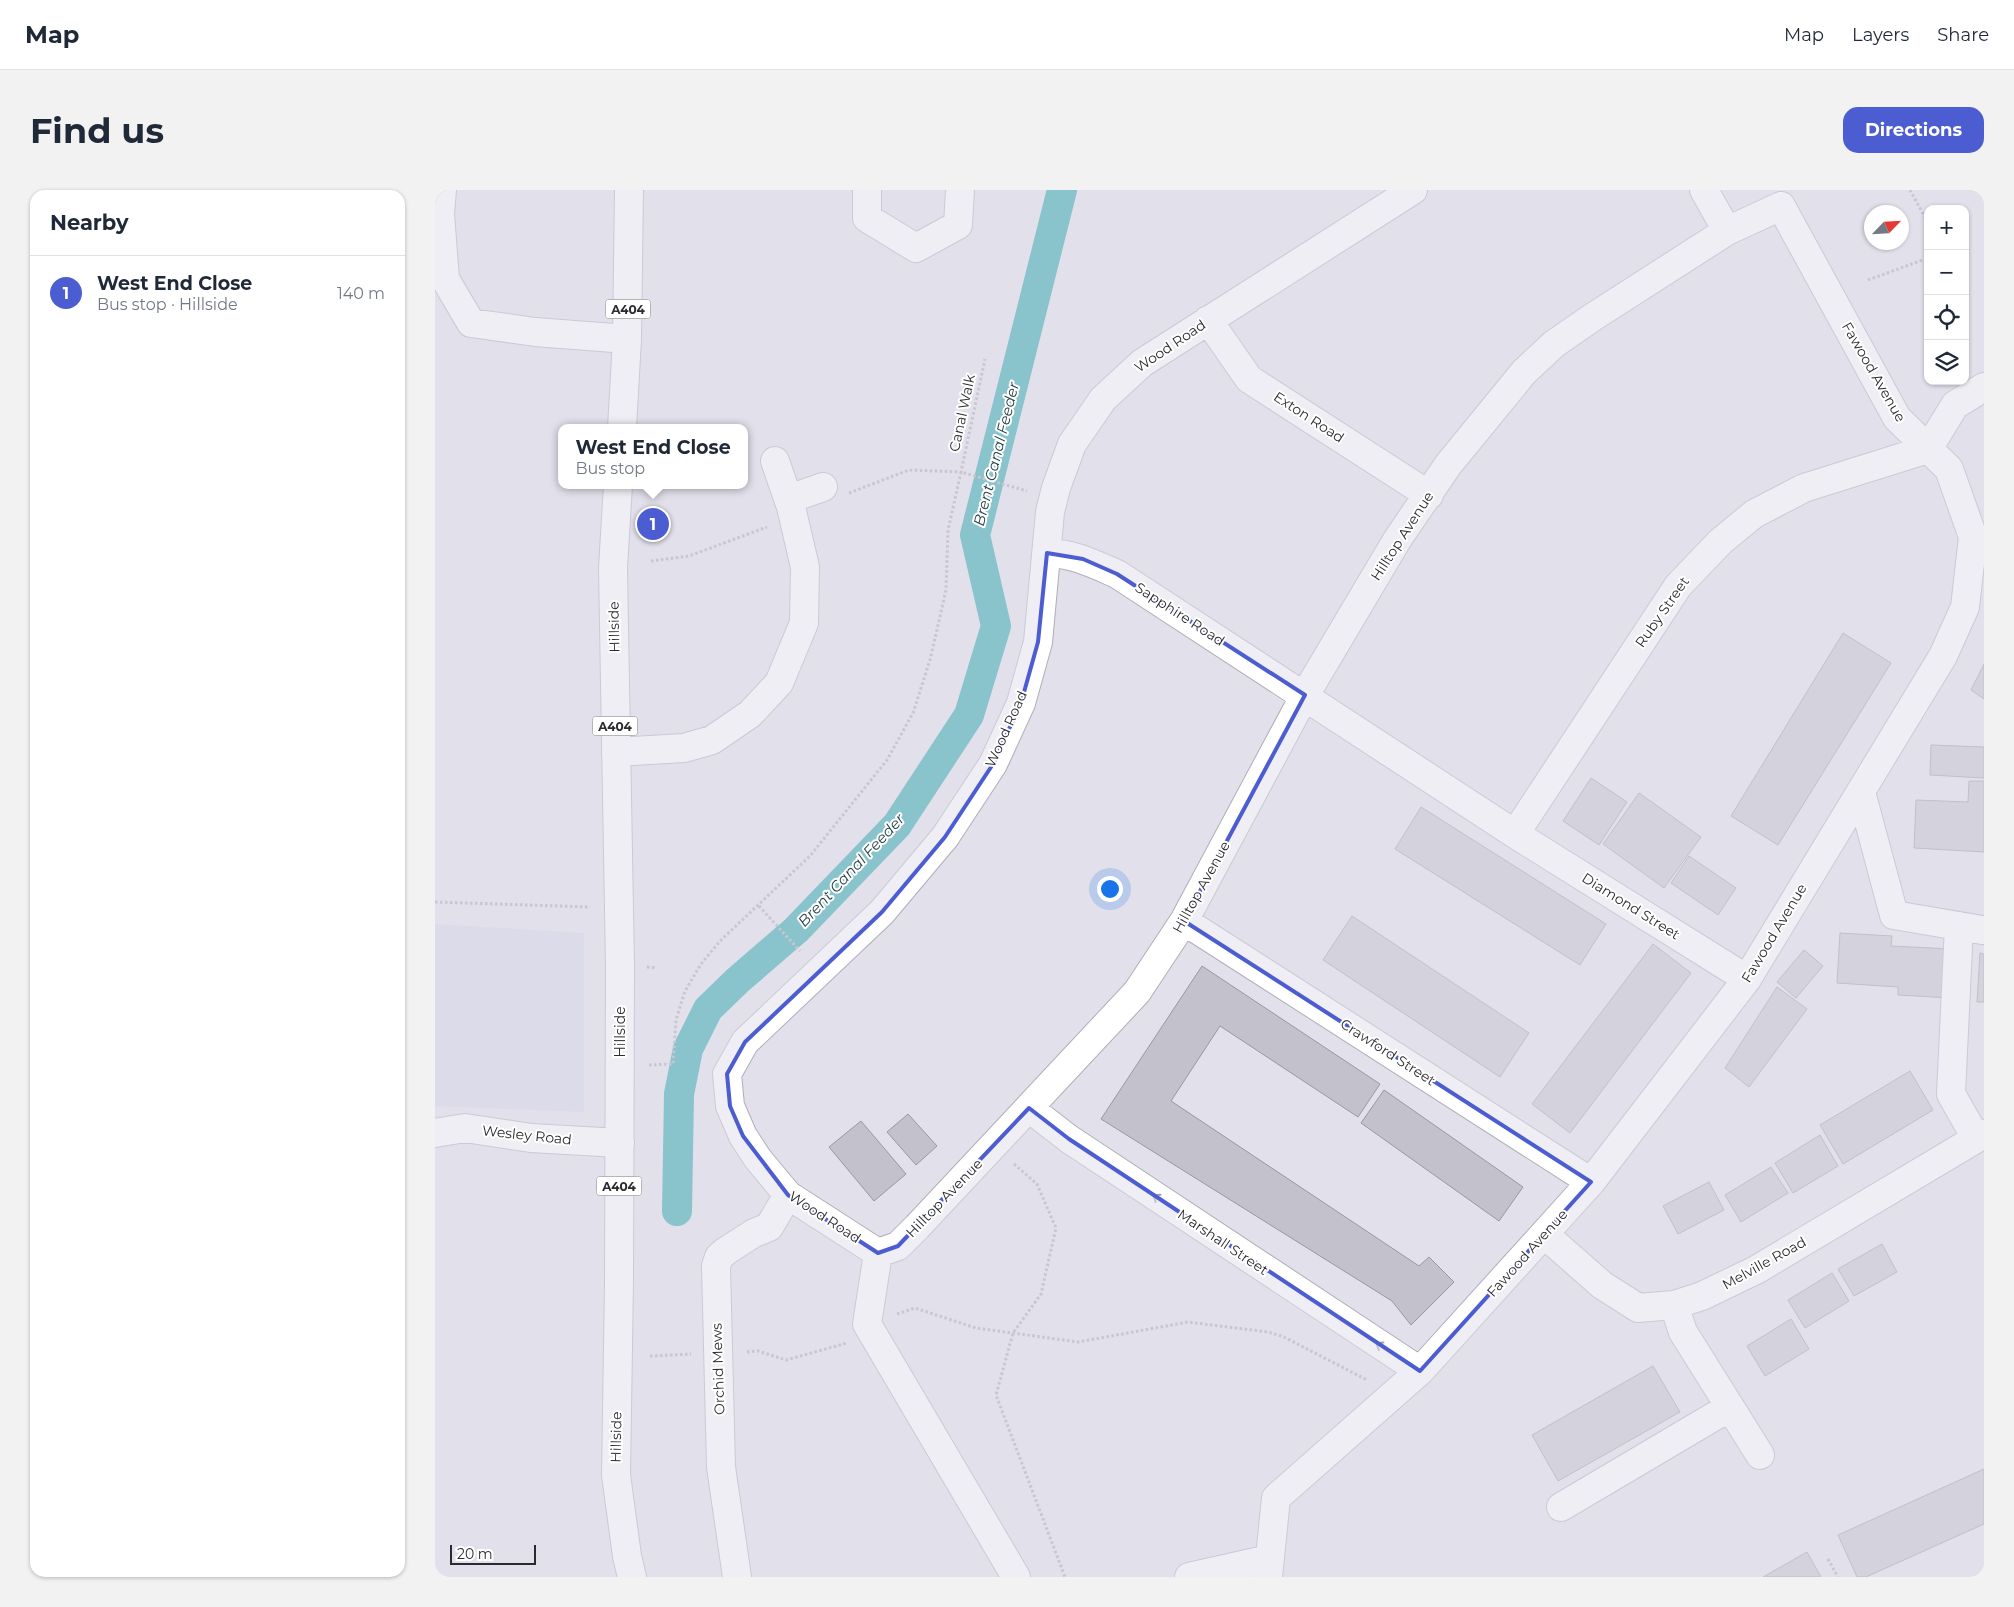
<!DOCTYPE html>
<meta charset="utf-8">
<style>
body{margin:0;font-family:Montserrat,sans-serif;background:#f2f2f3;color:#1f2937}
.controls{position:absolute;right:15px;top:15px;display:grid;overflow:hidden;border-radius:10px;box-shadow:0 1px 4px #0004}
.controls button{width:45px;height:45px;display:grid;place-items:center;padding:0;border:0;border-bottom:1px solid #e0e1e3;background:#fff;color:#1f2937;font:25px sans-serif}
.compass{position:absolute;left:1429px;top:15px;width:45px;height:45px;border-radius:50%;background:#fff;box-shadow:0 1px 4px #0004;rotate:65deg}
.scale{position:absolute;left:15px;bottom:12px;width:86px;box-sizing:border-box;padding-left:5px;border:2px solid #2b2b2f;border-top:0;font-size:14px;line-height:18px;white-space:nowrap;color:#2b2b2f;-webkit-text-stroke:4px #fff;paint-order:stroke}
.you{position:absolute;left:674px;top:698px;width:18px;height:18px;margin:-12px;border:4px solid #fff;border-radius:50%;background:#1a73e8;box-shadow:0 0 0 8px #1a73e833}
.badge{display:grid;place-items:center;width:32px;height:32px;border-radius:50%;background:#4c5dd2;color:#fff;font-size:16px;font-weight:700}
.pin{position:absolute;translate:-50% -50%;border:2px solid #fff;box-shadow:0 1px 5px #0006}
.popup{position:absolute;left:123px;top:234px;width:190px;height:65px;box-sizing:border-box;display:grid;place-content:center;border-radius:10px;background:#fff;filter:drop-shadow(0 1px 4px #0005);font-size:16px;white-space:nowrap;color:#747a83}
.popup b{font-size:19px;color:#1f2937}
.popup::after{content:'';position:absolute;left:50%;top:100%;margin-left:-10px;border:10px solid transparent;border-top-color:#fff}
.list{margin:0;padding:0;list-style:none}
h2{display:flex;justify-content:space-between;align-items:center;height:65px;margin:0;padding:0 20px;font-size:21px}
h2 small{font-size:16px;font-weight:400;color:#747a83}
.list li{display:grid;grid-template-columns:32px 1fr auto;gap:15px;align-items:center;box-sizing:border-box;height:75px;padding:0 20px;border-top:1px solid #e0e1e3}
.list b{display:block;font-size:19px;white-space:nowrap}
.list p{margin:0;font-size:16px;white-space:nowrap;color:#747a83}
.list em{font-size:16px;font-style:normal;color:#747a83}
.icon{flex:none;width:28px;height:28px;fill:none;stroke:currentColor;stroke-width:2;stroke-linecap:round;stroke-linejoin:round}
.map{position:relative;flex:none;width:1549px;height:1387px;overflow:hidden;border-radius:15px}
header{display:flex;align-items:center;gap:30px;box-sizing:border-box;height:70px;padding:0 25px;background:#fff;border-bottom:1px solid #e0e1e3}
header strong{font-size:24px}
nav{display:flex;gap:28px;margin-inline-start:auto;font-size:18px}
.intro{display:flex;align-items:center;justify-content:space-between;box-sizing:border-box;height:120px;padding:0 30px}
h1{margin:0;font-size:35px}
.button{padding:12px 22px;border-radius:15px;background:#4c5dd2;color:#fff;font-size:18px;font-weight:700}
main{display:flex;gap:30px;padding:0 30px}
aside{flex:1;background:#fff;border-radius:15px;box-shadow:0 1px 4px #0004}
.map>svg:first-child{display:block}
.built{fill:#d5d4e6}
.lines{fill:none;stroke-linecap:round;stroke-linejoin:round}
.canal{stroke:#1e9fa7;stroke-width:30}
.building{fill:#c2c1cc;stroke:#9998a2}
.minor-casing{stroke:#afaeb9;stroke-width:30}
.major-casing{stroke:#afaeb9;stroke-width:30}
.path{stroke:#a8a7b0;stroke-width:3;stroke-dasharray:2.5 2.5;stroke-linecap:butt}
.minor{stroke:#fff;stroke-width:28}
.major{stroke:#fff;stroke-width:28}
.oneway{stroke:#a0a0a1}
.marked{fill:none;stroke:#4c5dd2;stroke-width:4;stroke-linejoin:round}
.labels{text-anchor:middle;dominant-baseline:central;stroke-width:4;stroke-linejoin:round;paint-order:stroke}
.shield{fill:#fff;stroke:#6b6b6d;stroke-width:1}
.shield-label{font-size:12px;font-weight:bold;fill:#2b2b2f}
.street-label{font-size:14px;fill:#2b2b2f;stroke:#fff}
.water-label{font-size:15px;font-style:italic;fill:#253f41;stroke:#fff}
</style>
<header>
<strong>Map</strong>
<nav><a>Map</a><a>Layers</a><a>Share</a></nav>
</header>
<div class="intro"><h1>Find us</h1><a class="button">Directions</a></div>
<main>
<aside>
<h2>Nearby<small></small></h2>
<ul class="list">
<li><span class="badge">1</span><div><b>West End Close</b><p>Bus stop · Hillside</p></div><em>140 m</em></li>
</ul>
</aside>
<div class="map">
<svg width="1549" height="1387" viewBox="0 0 1549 1387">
<rect width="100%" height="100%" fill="#e1e0eb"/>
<!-- built -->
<path class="built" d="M0,734l149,9v179l-149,-6z"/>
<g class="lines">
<!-- canal -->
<path class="canal" d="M242,1021l2,-117 9,-45 20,-40 30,-29 58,-50 101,-105 72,-110 27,-89 -21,-91 87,-345"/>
</g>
<!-- building -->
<path class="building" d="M1408,443l48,30 -113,182 -47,-29z
M1549,474v35l-13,-9z
M1496,555l53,2v31l-54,-3z
M1156,588l36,24 -28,43 -36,-24z
M1534,591h15v71l-70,-4 2,-48 52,2z
M1204,603l62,44 -37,51 -61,-44z
M986,617l185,117 -26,41 -185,-116z
M1254,666l47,32 -18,27 -47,-32z
M917,726l177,117 -29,44 -177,-117z
M1405,743l52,3 -1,10 61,3 -3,49 -51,-3v-8l-61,-4z
M1218,754l38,29 -121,160 -38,-29z
M1369,760l19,16 -27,32 -19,-16z
M1545,763l4,1v48h-7z
M767,776l178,118 -22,33 -138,-91 -49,75 248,165 10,-9 25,25 -43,43 -19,-24 -291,-182z
M1342,797l30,22 -58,78 -24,-19z
M1475,881l23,39 -90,54 -23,-39z
M949,900l139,97 -24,34 -138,-98z
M473,924l29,32 -21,19 -29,-33z
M426,931l45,53 -32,27 -45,-54z
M1385,945l18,31 -45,27 -18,-30z
M1336,977l17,26 -47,29 -16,-27z
M1274,992l15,28 -46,24 -15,-28z
M1447,1054l15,28 -43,24 -16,-27z
M1397,1083l17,28 -44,27 -17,-28z
M1356,1129l18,30 -44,27 -18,-30z
M1218,1176l27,46 -122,69 -26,-46z
M1549,1279v55l-118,53h-9l-19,-42z
M1372,1362l14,25h-58z"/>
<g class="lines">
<defs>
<path id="minor" d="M7,0l-2,24 5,65 26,44 64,9 92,7
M432,0v28l49,30 42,-23 2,-35
M1269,0l23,41
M773,130l41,59 180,116
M1493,259l27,-44 29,-18
M354,309l34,-12
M612,363c25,0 47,11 70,21l398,260 232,145
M181,562l68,-4 28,-8 38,-26 29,-31 25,-60 1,-56 -14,-60 -16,-46
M1426,602l33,123 88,15
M1080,644l163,-248 42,-44 34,-28 50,-26 124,-39
M749,731l407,261
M1524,736l-8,168 25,44
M594,918l40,31 351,232
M0,943l30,-5 66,10 89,5
M1109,1044l58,51 36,23 36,-3 28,-9 54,-26 228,-136
M443,1063l-90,-58 -30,-36 -15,-23 -13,-30 -3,-32 18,-32 137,-130 63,-75 48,-73 28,-61 17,-61 12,-130 6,-24 16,-44 31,-45 39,-36 271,-173
M443,1063l20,-7 19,-19 220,-235 47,-71 121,-226 92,-155 51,-75 76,-93 30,-28 39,-27 134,-86 54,-25
M443,1063l-11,71 149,253
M1239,1115l9,27 77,123
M1126,1317l169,-100
M302,1387l-16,-110 -5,-201 3,-9 7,-6 28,-18 15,-6 19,-32
M754,1387l80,-18
M833,1387l8,-79 144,-127 171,-189 156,-203 196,-323 22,-49 8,-70 -24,-68 -52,-51 -116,-212"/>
<path id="major" d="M187,238l5,-89 2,-149
M183,295l-5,83 7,399 -1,314 -3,194 11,81 5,21"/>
</defs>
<!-- minor casing -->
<use href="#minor" class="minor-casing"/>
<!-- major casing -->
<use href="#major" class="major-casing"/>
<!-- path -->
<path class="path" d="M1475,0l18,33
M1433,90l60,-22
M414,303l60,-23 52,2 24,-113
M216,371l38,-5 78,-29
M0,712l155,5
M324,716l41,45
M212,777l9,1
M214,875l24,-1 3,-44 9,-29 16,-27 19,-23 90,-85 77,-96 26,-47 17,-53 16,-70 2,-60 13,-58 66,19
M579,974l23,20 19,44 -15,66 -28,39 -17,62 69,182
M462,1124l18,-6 61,20 102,14 110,-20 80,10 16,5 83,43
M312,1162l11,-1 28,9 61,-17
M215,1166l41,-2
M1393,1369l10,18"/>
<!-- minor -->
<use href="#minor" class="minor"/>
<!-- major -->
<use href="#major" class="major"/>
</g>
<!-- one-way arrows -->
<defs><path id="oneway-chevron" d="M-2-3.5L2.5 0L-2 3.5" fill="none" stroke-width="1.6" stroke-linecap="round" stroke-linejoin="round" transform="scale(1.25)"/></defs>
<g class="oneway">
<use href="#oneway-chevron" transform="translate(721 1007) rotate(-146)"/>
<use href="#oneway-chevron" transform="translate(944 1155) rotate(-148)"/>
</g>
<!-- marked area -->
<path d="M0 0H1549V1387H0ZM612,363l36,6 34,15 188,121 -121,226 407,261 -171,189 -351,-232 -40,-31 -131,138 -20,7 -90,-58 -45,-59 -13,-30 -3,-32 18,-32 137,-130 63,-75 48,-73 28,-61 17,-61z" fill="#e1e0eb" fill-opacity=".55" fill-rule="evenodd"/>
<path class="marked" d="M612,363l36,6 34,15 188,121 -121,226 407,261 -171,189 -351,-232 -40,-31 -131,138 -20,7 -90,-58 -45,-59 -13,-30 -3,-32 18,-32 137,-130 63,-75 48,-73 28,-61 17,-61z"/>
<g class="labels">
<!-- shield labels -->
<g class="shield">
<rect x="170.5" y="109.5" width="45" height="19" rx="4"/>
<rect x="157.5" y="526.5" width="45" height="19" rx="4"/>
<rect x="161.5" y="986.5" width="45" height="19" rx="4"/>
</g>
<g class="shield-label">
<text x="193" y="119">A404</text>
<text x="180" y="536">A404</text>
<text x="184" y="996">A404</text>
</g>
<!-- street labels -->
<g class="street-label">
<text transform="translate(735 156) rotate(-34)">Wood Road</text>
<text transform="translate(1439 182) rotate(60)">Fawood Avenue</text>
<text transform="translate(527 223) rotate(-78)">Canal Walk</text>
<text transform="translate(874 227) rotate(33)">Exton Road</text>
<text transform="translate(967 346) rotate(-57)">Hilltop Avenue</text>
<text transform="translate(1227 422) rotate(-55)">Ruby Street</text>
<text transform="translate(745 424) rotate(33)">Sapphire Road</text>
<text transform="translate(179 437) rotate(-91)">Hillside</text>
<text transform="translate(571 539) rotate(-66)">Wood Road</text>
<text transform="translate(766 697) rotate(-61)">Hilltop Avenue</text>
<text transform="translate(1196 716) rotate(32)">Diamond Street</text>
<text transform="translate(1339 743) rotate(-59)">Fawood Avenue</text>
<text transform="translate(185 842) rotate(-90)">Hillside</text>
<text transform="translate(953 862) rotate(33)">Crawford Street</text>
<text transform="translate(92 945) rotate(6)">Wesley Road</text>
<text transform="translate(509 1008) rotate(-46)">Hilltop Avenue</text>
<text transform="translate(390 1027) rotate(33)">Wood Road</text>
<text transform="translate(788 1052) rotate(34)">Marshall Street</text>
<text transform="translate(1092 1063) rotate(-48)">Fawood Avenue</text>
<text transform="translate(1329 1073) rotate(-29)">Melville Road</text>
<text transform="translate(283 1179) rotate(-92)">Orchid Mews</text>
<text transform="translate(181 1247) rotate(-89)">Hillside</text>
</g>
<!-- water labels -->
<g class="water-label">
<text transform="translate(561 264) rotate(-76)">Brent Canal Feeder</text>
<text transform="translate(416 680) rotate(-47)">Brent Canal Feeder</text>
</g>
</g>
</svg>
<div class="controls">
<button>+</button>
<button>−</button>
<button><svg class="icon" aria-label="locate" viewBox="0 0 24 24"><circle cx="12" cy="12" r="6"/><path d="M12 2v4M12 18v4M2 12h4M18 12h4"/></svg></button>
<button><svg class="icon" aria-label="layers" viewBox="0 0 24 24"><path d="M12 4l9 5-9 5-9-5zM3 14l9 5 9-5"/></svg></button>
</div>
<svg class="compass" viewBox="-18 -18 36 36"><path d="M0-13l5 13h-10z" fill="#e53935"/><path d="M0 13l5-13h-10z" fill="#747a83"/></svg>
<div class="scale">20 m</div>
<div class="you"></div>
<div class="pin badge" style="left:218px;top:334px">1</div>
<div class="popup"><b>West End Close</b>Bus stop</div>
</div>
</main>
